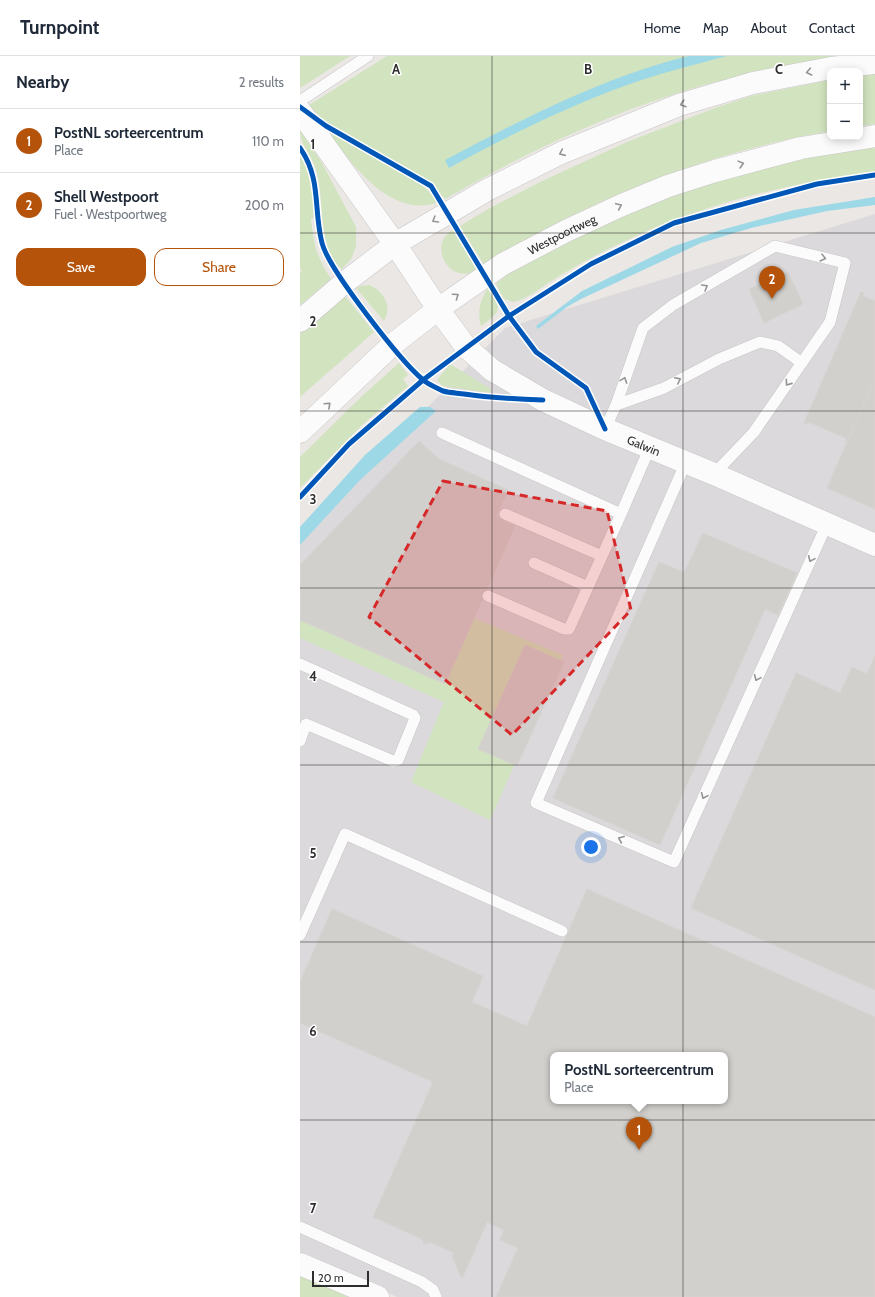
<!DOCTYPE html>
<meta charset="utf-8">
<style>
body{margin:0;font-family:Cabin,sans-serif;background:#f6f6f7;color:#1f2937}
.controls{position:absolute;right:12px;top:12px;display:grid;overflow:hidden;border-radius:8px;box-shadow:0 2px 10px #0003}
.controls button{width:36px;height:36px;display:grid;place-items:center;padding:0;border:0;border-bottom:1px solid #e0e1e3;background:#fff;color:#1f2937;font:20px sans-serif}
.scale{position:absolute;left:12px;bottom:10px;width:57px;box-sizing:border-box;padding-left:4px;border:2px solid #2d2d2d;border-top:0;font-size:11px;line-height:14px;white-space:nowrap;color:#2d2d2d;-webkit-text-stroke:3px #fff;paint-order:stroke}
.you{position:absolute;left:291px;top:791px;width:14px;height:14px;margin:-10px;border:3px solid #fff;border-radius:50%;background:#1a73e8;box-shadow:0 0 0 6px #1a73e833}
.badge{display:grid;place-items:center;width:26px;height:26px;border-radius:50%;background:#b45309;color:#fff;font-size:13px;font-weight:700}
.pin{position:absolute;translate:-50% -33px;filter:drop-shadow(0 1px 2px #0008)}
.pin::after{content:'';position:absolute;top:21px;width:14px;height:12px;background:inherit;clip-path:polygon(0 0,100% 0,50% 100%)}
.popup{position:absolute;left:250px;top:996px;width:178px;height:52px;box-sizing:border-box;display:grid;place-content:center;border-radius:8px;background:#fff;filter:drop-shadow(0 1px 3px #0005);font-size:13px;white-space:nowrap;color:#747a83}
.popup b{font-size:15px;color:#1f2937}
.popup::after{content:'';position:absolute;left:50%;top:100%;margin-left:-8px;border:8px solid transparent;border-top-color:#fff}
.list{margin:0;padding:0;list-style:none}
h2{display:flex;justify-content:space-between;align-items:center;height:52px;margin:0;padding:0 16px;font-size:17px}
h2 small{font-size:13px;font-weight:400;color:#747a83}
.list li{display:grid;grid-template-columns:26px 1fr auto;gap:12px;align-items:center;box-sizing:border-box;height:64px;padding:0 16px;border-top:1px solid #e0e1e3}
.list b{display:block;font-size:15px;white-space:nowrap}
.list p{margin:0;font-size:13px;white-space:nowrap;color:#747a83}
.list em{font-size:13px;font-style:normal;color:#747a83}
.actions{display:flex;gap:8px;padding:12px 16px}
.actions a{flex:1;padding:9px 0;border:1px solid #b45309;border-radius:12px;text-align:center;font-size:14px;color:#b45309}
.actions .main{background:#b45309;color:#fff}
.map{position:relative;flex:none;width:575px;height:1241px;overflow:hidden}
header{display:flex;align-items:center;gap:24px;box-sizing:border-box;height:56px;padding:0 20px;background:#fff;border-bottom:1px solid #e0e1e3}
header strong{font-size:19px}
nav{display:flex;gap:22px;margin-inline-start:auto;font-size:14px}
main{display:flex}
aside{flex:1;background:#fff}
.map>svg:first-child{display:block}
.industrial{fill:#dbd9db;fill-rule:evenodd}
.green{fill:#d1e3bf}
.water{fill:#9dd8e7}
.building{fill:#d2d0cd;stroke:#d6d3d0;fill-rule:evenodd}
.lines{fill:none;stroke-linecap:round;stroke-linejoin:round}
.lane-casing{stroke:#c7c6c6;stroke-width:12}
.street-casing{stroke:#c7c6c6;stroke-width:23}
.secondary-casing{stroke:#c7c6c6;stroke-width:23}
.lane{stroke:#fcfbfb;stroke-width:11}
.street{stroke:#fcfbfb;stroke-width:22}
.secondary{stroke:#fcfbfb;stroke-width:22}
.cycleway-casing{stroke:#fff;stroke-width:8}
.cycleway{stroke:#0057b8;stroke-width:5}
.oneway{stroke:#949494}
.marked{fill:#d62828;fill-opacity:0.2;stroke:#d62828;stroke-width:3;stroke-dasharray:8 5;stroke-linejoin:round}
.grid{fill:none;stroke:#2d2d2d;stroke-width:1;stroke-opacity:0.55}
.labels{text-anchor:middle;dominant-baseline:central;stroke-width:3;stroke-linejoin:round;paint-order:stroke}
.street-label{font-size:12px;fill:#2d2d2d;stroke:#fff}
.grid-label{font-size:13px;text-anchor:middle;font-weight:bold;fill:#2d2d2d;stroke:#fff;stroke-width:3;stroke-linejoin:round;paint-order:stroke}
</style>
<header>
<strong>Turnpoint</strong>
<nav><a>Home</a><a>Map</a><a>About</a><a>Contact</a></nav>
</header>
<main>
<aside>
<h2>Nearby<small>2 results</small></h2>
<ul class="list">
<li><span class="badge">1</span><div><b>PostNL sorteercentrum</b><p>Place</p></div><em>110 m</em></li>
<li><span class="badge">2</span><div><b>Shell Westpoort</b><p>Fuel · Westpoortweg</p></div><em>200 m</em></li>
</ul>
<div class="actions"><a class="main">Save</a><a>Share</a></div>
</aside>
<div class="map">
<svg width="575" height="1241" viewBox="0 0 575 1241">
<rect width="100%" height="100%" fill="#ebe7e4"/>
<!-- industrial -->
<path class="industrial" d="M575,158v1083h-478l-97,-43v-716l205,-210zM253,999h172v46h-172z"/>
<!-- green -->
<path class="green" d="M0,0h50l-50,32z
M87,0h460c-47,8 -94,16 -140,28 -92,26 -179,67 -262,115l-14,-16 -8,-6 -96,-52 -18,-20z
M575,17v51l-15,2v-51z
M530,24v51c-80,14 -160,39 -234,73 -39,18 -75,40 -112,61l-24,-39 30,-18 50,-26 87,-40 88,-34 36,-12z
M0,74l22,33 34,64v20l-5,12 -9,10c-25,-18 -17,-72 -26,-99 -4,-16 -16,-24 -16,-40z
M32,78l89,50 11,11 5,8c-47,14 -81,-35 -107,-67z
M575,90v26c-86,11 -171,31 -250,69 -24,11 -46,23 -69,37 -13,8 -27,20 -42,24l-10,-3 -8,-15c16,-15 42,-26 62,-37 79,-41 164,-71 251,-90 22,-5 44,-7 66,-11z
M0,97c12,20 13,40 16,63l-5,3c3,27 5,36 20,60l-31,26v-32l2,-2 -2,-3z
M153,174l25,39c-28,19 -52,-25 -25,-39z
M69,229c14,5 24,21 15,36l-28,-33 5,-2z
M188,232c14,22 14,23 -7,38 -4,-15 -1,-25 7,-38z
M44,239l30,37 -74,65v-64z
M99,307l9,12 -5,4 5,7 -45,38 -63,64v-31l62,-61z
M150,308l41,25 -1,4 -48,-7 -5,-6z
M174,562l89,37 -73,165 -79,-38 33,-80 -144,-64v-18l145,64z
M0,1219l48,22h-48z"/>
<!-- water -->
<path class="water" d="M389,0h38c-34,9 -67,17 -100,29 -61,22 -121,52 -178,83l-4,-8c78,-41 158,-83 244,-104z
M575,141v8l-48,6 -76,17 -50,15 -120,56 -14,8 -29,22 -2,-3 46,-35 90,-44 49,-17 73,-20z
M120,351h10l6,4 -76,69 -60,65v-18l65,-72z"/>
<!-- building -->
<path class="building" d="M488,216l15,32 -39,19 -15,-34z
M561,236l3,1 -1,3 12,5v77l-28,64 -2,-1 1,-3 -38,-16 -1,2 -3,-1z
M575,322v131l-48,-21z
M119,385l20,18 69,31 -12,27 19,9 -70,158 -145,-64v-55z
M403,477l94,40 -19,42 -13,-6 -105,236 -107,-47 106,-236 24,10 2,-1z
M225,589l39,17 -47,104 -39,-17z
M575,600v334l-184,-82 105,-235 44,20 12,-26 15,7z
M287,833l288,128v280h-379l22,-49 -18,-8 4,-10 -17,-8 -25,57 -10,-23 2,-3 -24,-11 -6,2 -2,-5 -49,-22 60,-135 -133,-59v-41l32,-73 151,67 -11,26 55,24zM253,999h172v46h-172z"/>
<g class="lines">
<defs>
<path id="lane" d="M0,45l68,-45
M316,349l48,-17 55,-29 41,-17 18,4 24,17
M305,373l11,-24 27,-77 30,-23 102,-59 70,17 -15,59 -76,110 -40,42
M142,377l179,81 29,-67
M386,406l-150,341 138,59 153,-338
M205,458l97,42
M234,507l54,24
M188,540l76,33h5l52,-115
M0,608l113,51 2,3 -17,42 -5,1 -87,-37 -6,17
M0,879l45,-101 217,97
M0,1171l122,55 11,8 3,7"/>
<g id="street">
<path id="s1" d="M0,55l95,133 43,65 28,38 26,23 51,30 62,29 109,45 161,71"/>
<path d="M0,1208l78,33"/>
</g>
<g id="secondary">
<path d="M0,265l44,-38 51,-39 92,-54 74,-37 118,-48 74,-22 78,-15 44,-5"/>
<path id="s2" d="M0,376l92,-87 46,-36 65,-45 63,-33 56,-26 46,-19 47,-15 86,-23 74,-12"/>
</g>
</defs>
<!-- lane casing -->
<use href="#lane" class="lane-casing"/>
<!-- street casing -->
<use href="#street" class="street-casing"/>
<!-- secondary casing -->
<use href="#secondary" class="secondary-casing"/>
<!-- lane -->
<use href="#lane" class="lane"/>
<!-- street -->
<use href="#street" class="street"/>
<!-- secondary -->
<use href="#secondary" class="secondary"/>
<defs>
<path id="cycleway" d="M0,51l26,19 105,60 78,130 27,36 50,36 19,41
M0,92c22,32 13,60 22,95 7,27 78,117 100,136 5,5 15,9 21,12 7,2 15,2 21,3 26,4 52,5 79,6
M0,441l49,-53 74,-64 86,-64 82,-52 83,-41 143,-39 58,-9"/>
</defs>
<!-- cycleway casing -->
<use href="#cycleway" class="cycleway-casing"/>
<!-- cycleway -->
<use href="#cycleway" class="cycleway"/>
</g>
<!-- one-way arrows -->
<defs><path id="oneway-chevron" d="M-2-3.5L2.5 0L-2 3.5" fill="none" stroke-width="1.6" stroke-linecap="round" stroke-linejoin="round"/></defs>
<g class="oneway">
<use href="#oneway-chevron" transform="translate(509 16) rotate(169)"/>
<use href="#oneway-chevron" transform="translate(383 48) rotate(162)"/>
<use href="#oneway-chevron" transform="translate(262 97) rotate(156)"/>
<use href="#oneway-chevron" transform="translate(441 108) rotate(-15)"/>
<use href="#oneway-chevron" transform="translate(319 150) rotate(-25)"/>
<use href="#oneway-chevron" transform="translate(135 164) rotate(149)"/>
<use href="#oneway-chevron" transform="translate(523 202) rotate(14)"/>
<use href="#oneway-chevron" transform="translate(405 231) rotate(-30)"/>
<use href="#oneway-chevron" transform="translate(156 240) rotate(-35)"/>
<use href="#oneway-chevron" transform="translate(324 324) rotate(-70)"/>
<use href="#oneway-chevron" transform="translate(378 324) rotate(-27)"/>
<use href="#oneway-chevron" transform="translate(488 327) rotate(125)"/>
<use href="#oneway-chevron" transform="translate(28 349) rotate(-43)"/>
<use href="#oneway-chevron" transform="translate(511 503) rotate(114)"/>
<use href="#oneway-chevron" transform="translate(457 622) rotate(114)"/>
<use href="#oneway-chevron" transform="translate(404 740) rotate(114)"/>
<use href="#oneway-chevron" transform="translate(321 783) rotate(-157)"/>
</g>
<!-- marked area -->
<path class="marked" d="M143,425l164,30 24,99 -119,125 -143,-118z"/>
<!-- grid -->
<path class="grid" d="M192,0v1241M383,0v1241M0,177h575M0,355h575M0,532h575M0,709h575M0,886h575M0,1064h575"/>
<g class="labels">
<!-- street labels -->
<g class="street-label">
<text stroke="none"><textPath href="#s2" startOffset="330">Westpoortweg</textPath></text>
<text stroke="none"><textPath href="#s1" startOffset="493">Galwin</textPath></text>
</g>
</g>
<g class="grid-label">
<text x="96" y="18">A</text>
<text x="288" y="18">B</text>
<text x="479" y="18">C</text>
<text x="13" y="93">1</text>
<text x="13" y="270">2</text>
<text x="13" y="448">3</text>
<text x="13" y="625">4</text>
<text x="13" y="802">5</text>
<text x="13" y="980">6</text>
<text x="13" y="1157">7</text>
</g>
</svg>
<div class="controls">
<button>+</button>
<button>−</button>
</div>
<div class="scale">20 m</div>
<div class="you"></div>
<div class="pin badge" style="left:339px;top:1094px">1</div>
<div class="popup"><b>PostNL sorteercentrum</b>Place</div>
<div class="pin badge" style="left:472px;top:243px">2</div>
</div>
</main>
